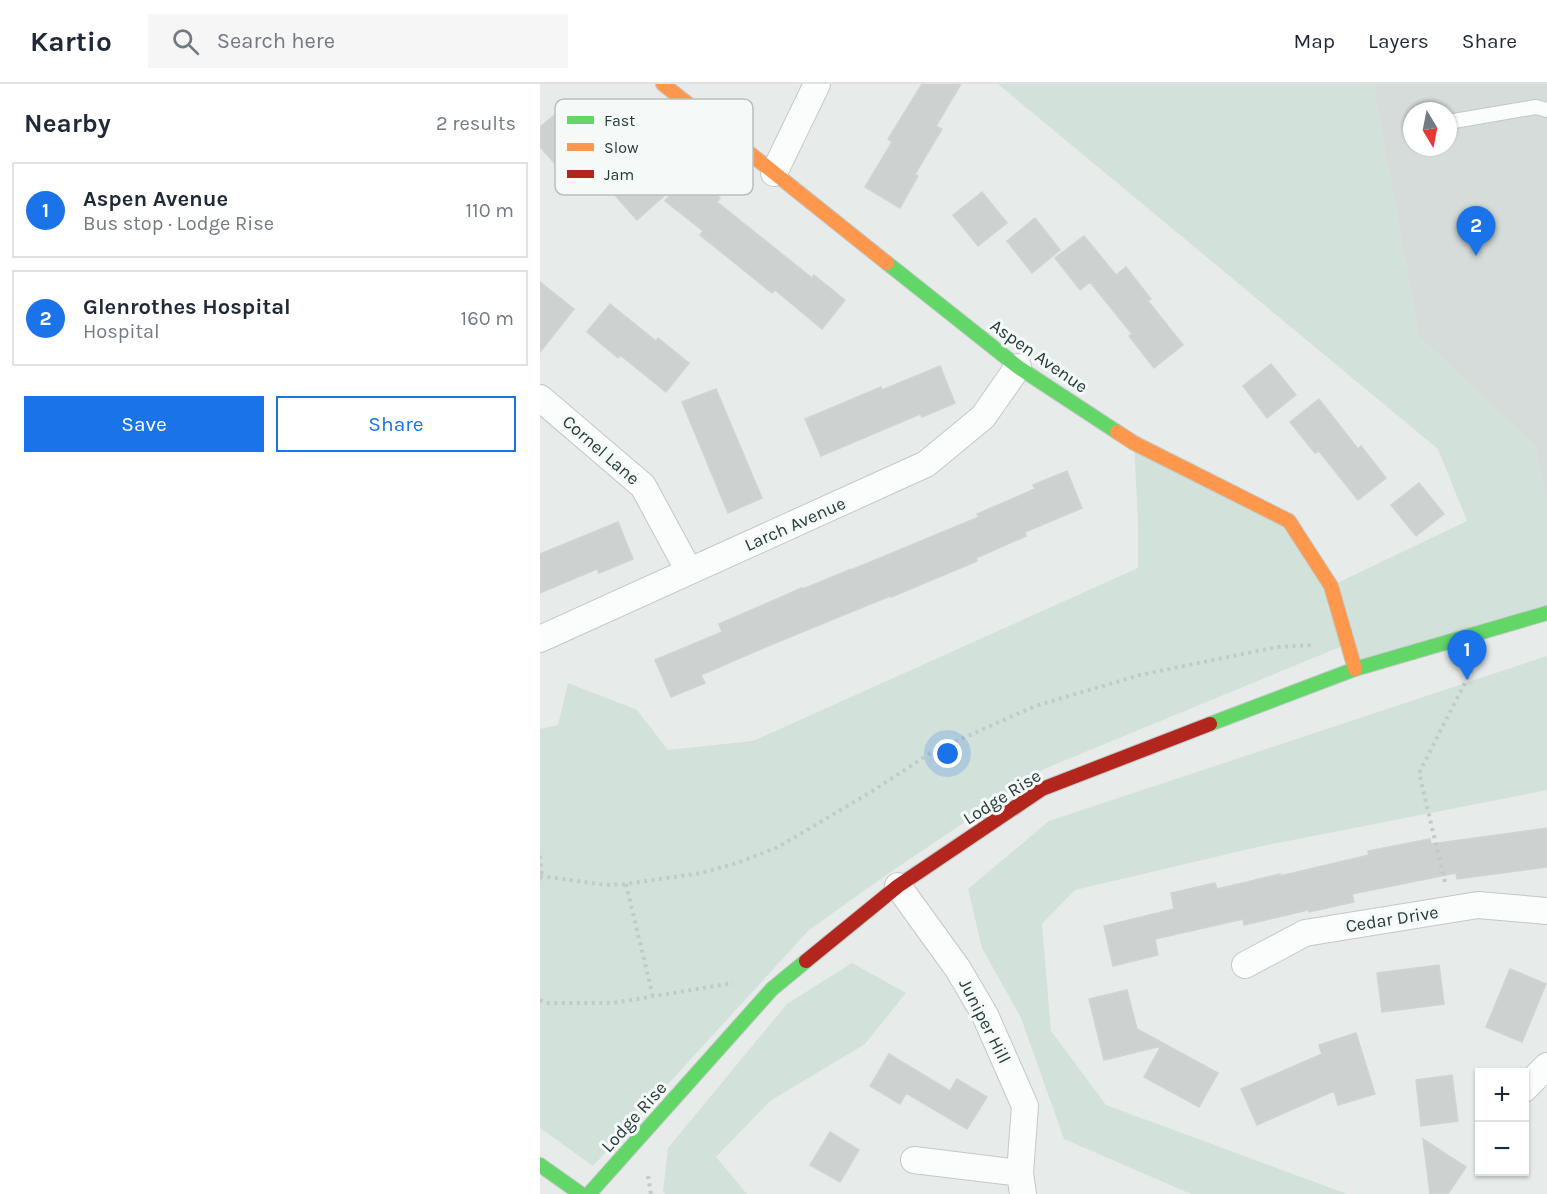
<!DOCTYPE html>
<meta charset="utf-8">
<style>
body{margin:0;font-family:Karla,sans-serif;background:#f6f6f7;color:#1f2937}
.controls{position:absolute;right:18px;bottom:18px;display:grid;overflow:hidden;border-radius:0px;box-shadow:0 2px 4px #0004}
.controls button{width:54px;height:54px;display:grid;place-items:center;padding:0;border:0;border-bottom:2px solid #e0e1e3;background:#fff;color:#1f2937;font:30px sans-serif}
.compass{position:absolute;left:863px;top:18px;width:54px;height:54px;border-radius:50%;background:#fff;box-shadow:0 2px 4px #0004;rotate:170deg}
.you{position:absolute;left:408px;top:670px;width:21px;height:21px;margin:-15px;border:4px solid #fff;border-radius:50%;background:#1a73e8;box-shadow:0 0 0 9px #1a73e833}
.badge{display:grid;place-items:center;width:39px;height:39px;border-radius:50%;background:#1a73e8;color:#fff;font-size:20px;font-weight:700}
.pin{position:absolute;translate:-50% -50px;filter:drop-shadow(0 2px 3px #0008)}
.pin::after{content:'';position:absolute;top:32px;width:21px;height:18px;background:inherit;clip-path:polygon(0 0,100% 0,50% 100%)}
.list{margin:0;padding:0;list-style:none}
h2{display:flex;justify-content:space-between;align-items:center;height:78px;margin:0;padding:0 24px;font-size:26px}
h2 small{font-size:20px;font-weight:400;color:#747a83}
.list li{display:grid;grid-template-columns:39px 1fr auto;gap:18px;align-items:center;box-sizing:border-box;height:96px;margin:0 12px 12px;padding:0 12px;border:2px solid #e0e1e3;border-radius:0px}
.list b{display:block;font-size:22px;white-space:nowrap}
.list p{margin:0;font-size:20px;white-space:nowrap;color:#747a83}
.list em{font-size:20px;font-style:normal;color:#747a83}
.actions{display:flex;gap:12px;padding:18px 24px}
.actions a{flex:1;padding:14px 0;border:2px solid #1a73e8;border-radius:0px;text-align:center;font-size:21px;color:#1a73e8}
.actions .main{background:#1a73e8;color:#fff}
.icon{flex:none;width:33px;height:33px;fill:none;stroke:currentColor;stroke-width:2;stroke-linecap:round;stroke-linejoin:round}
.map{position:relative;flex:none;width:1007px;height:1110px;overflow:hidden}
header{display:flex;align-items:center;gap:36px;box-sizing:border-box;height:84px;padding:0 30px;background:#fff;border-bottom:2px solid #e0e1e3}
header strong{font-size:28px}
nav{display:flex;gap:33px;margin-inline-start:auto;font-size:21px}
.search{width:420px;height:54px;background:#f6f6f7;display:flex;align-items:center;gap:15px;box-sizing:border-box;padding:0 21px;border-radius:0px;color:#747a83;font-size:22px}
main{display:flex}
aside{flex:1;background:#fff}
.map>svg:first-child{display:block}
.built{fill:#d5dcda;fill-rule:evenodd}
.green{fill:#d2e2da}
.building{fill:#cdd2d1;stroke:#d0d4d3;stroke-width:1.5}
.lines{fill:none;stroke-linecap:round;stroke-linejoin:round}
.lane-casing{stroke:#c4c8c7;stroke-width:16}
.street-casing{stroke:#c4c8c7;stroke-width:28}
.fast-casing{stroke:#c2c8c7;stroke-width:16}
.slow-casing{stroke:#c2c8c7;stroke-width:16}
.jam-casing{stroke:#c2c8c7;stroke-width:16}
.path{stroke:#c3caca;stroke-width:4;stroke-dasharray:3 4.5;stroke-linecap:butt}
.lane{stroke:#fbfcfc;stroke-width:14}
.street{stroke:#fbfcfc;stroke-width:26}
.fast{stroke:#63d668;stroke-width:14}
.slow{stroke:#ff974d;stroke-width:14}
.jam{stroke:#b3261e;stroke-width:14}
.labels{text-anchor:middle;dominant-baseline:central;stroke-width:6;stroke-linejoin:round;paint-order:stroke}
.street-label{font-size:18px;fill:#263d3a;stroke:#f5f9f8}
.key{fill:#f5f9f8;stroke:#b7c1bf;stroke-width:1.5}
.key-label{font-size:16px;fill:#263d3a}
</style>
<header>
<strong>Kartio</strong>
<div class="search"><svg class="icon" aria-label="search" viewBox="0 0 24 24"><circle cx="10" cy="10" r="6"/><path d="M15 15l6 6"/></svg>Search here</div>
<nav><a>Map</a><a>Layers</a><a>Share</a></nav>
</header>
<main>
<aside>
<h2>Nearby<small>2 results</small></h2>
<ul class="list">
<li><span class="badge">1</span><div><b>Aspen Avenue</b><p>Bus stop · Lodge Rise</p></div><em>110 m</em></li>
<li><span class="badge">2</span><div><b>Glenrothes Hospital</b><p>Hospital</p></div><em>160 m</em></li>
</ul>
<div class="actions"><a class="main">Save</a><a>Share</a></div>
</aside>
<div class="map">
<svg width="1007" height="1110" viewBox="0 0 1007 1110">
<rect width="100%" height="100%" fill="#e7ebea"/>
<!-- built -->
<path class="built" d="M833,0h174v420l-12,-58 -116,-109zM872,27h36v36h-36z"/>
<!-- green -->
<path class="green" d="M458,0h375l46,253 116,109 12,58v109l-192,56 -8,-25 -303,125 -155,104 -80,57 -216,236 -53,-38v-399l18,-4 10,-42 69,27 31,40 85,-9 385,-173v-47l-4,-78 155,78 42,65 136,-65 -29,-72z
M1007,572v134l-285,56 -187,44 -33,34 9,107 55,74 241,89h-156l-127,-55 -43,-121 -39,-70 -14,-59 81,-68z
M312,879l54,30 -41,51 -95,57 -54,56 31,37h-82l-2,-3 5,-43 119,-144z"/>
<!-- building -->
<path class="building" d="M382,0h39l-25,42 6,3 -27,45 3,2 -18,32 -35,-21 27,-45 -4,-3z
M18,28l26,30 -27,24 -17,-19v-20z
M60,52l31,35 7,-6 26,31 -27,24 -32,-36 -6,5 -27,-30z
M148,89l32,25 -3,4 95,76 2,-3 31,25 -23,29 -47,-39 -3,3 -72,-58 3,-4 -38,-30z
M442,108l25,31 -29,23 -25,-31z
M495,134l25,32 -28,23 -25,-32z
M544,152l32,39 10,-8 25,32 -3,2 35,44 -29,23 -25,-32 3,-2 -42,-52 -10,8 -25,-32z
M0,198l34,27 -34,43z
M70,220l46,37 2,-3 31,25 -23,29 -46,-37 -2,3 -31,-26z
M731,280l25,31 -29,23 -24,-32z
M400,282l15,37 -33,14 -2,-3 -99,42 -16,-37 76,-32 1,3z
M176,305l46,109 -34,15 -46,-111z
M779,315l39,50 3,-3 25,32 -28,22 -39,-49 -4,2 -25,-31z
M527,387l15,37 -57,24 1,4 -50,22 1,3 -86,36 -1,-1 -122,50 -67,29 4,8 -34,14 -16,-37 67,-28 -3,-8 83,-36 1,1 48,-20v1l128,-53 -2,-3 58,-25 -2,-4z
M879,399l25,31 -28,22 -25,-31z
M78,438l15,37 -34,14 -2,-4 -57,24v-39z
M1007,744v39l-90,12 -1,-6 -104,21 2,8 -45,10 -1,-2 -64,15 -1,-6 -88,20 3,16 -45,11 -9,-40 70,-17 -3,-16 44,-10 2,6 63,-15v2l89,-21 -1,-4 62,-12 1,5z
M899,881l5,39 -62,8 -5,-39z
M970,885l36,15 -24,58 -36,-15z
M587,906l10,39 81,44 -19,34 -55,-30 17,-31 -57,14 -15,-61z
M816,949l19,61 -37,11 -4,-14 -77,34 -16,-36 81,-35 -3,-9z
M349,970l61,37 7,-12 30,18 -20,32 -61,-36 -6,11 -30,-18z
M912,991l6,46 -37,5 -5,-46z
M290,1048l29,18 -19,32 -30,-17z
M883,1055l43,28 -18,27h-18z"/>
<g class="lines">
<defs>
<path id="lane" d="M908,38l88,-15 11,3"/>
<path id="street" d="M234,89l43,-89
M0,314l103,88 46,85
M0,555l386,-175 57,-47 35,-50
M358,802l60,83 27,46 40,91 -5,67 3,21
M705,881l60,-32 173,-28 69,6
M984,1005l23,-23
M374,1076l106,13"/>
<path id="fast" d="M347,179l131,104 99,65
M670,640l145,-55 192,-56
M0,1081l41,29
M49,1110l183,-205 34,-28"/>
<path id="slow" d="M123,0l224,179
M577,348l17,11 155,78 42,65 24,83"/>
<path id="jam" d="M266,877l92,-75 144,-97 168,-65"/>
</defs>
<!-- lane casing -->
<use href="#lane" class="lane-casing"/>
<!-- street casing -->
<use href="#street" class="street-casing"/>
<!-- fast casing -->
<use href="#fast" class="fast-casing"/>
<!-- slow casing -->
<use href="#slow" class="slow-casing"/>
<!-- jam casing -->
<use href="#jam" class="jam-casing"/>
<!-- path -->
<path class="path" d="M0,772l2,21 -2,2
M0,792l66,9 20,-1 75,-11 36,-10 41,-16 93,-55 61,-40 103,-46 105,-31 137,-28 37,-2
M905,798l-26,-109 53,-104
M86,800l27,113
M0,916l6,3h67l120,-20
M108,1092l3,18"/>
<!-- lane -->
<use href="#lane" class="lane"/>
<!-- street -->
<use href="#street" class="street"/>
<!-- fast -->
<use href="#fast" class="fast"/>
<!-- slow -->
<use href="#slow" class="slow"/>
<!-- jam -->
<use href="#jam" class="jam"/>
</g>
<g class="labels">
<!-- street labels -->
<g class="street-label">
<text transform="translate(499 272) rotate(35)">Aspen Avenue</text>
<text transform="translate(61 366) rotate(41)">Cornel Lane</text>
<text transform="translate(255 440) rotate(-24)">Larch Avenue</text>
<text transform="translate(462 713) rotate(-32)">Lodge Rise</text>
<text transform="translate(852 835) rotate(-9)">Cedar Drive</text>
<text transform="translate(445 937) rotate(63)">Juniper Hill</text>
<text transform="translate(94 1033) rotate(-48)">Lodge Rise</text>
</g>
</g>
<!-- legend -->
<rect x="15" y="15" width="198" height="96" rx="9" class="key"/>
<rect x="27" y="32" width="27" height="8" fill="#63d668"/>
<rect x="27" y="59" width="27" height="8" fill="#ff974d"/>
<rect x="27" y="86" width="27" height="8" fill="#b3261e"/>
<g class="key-label">
<text x="64" y="42">Fast</text>
<text x="64" y="69">Slow</text>
<text x="64" y="96">Jam</text>
</g>
</svg>
<div class="controls">
<button>+</button>
<button>−</button>
</div>
<svg class="compass" viewBox="-18 -18 36 36"><path d="M0-13l5 13h-10z" fill="#e53935"/><path d="M0 13l5-13h-10z" fill="#747a83"/></svg>
<div class="you"></div>
<div class="pin badge" style="left:927px;top:596px">1</div>
<div class="pin badge" style="left:936px;top:172px">2</div>
</div>
</main>
